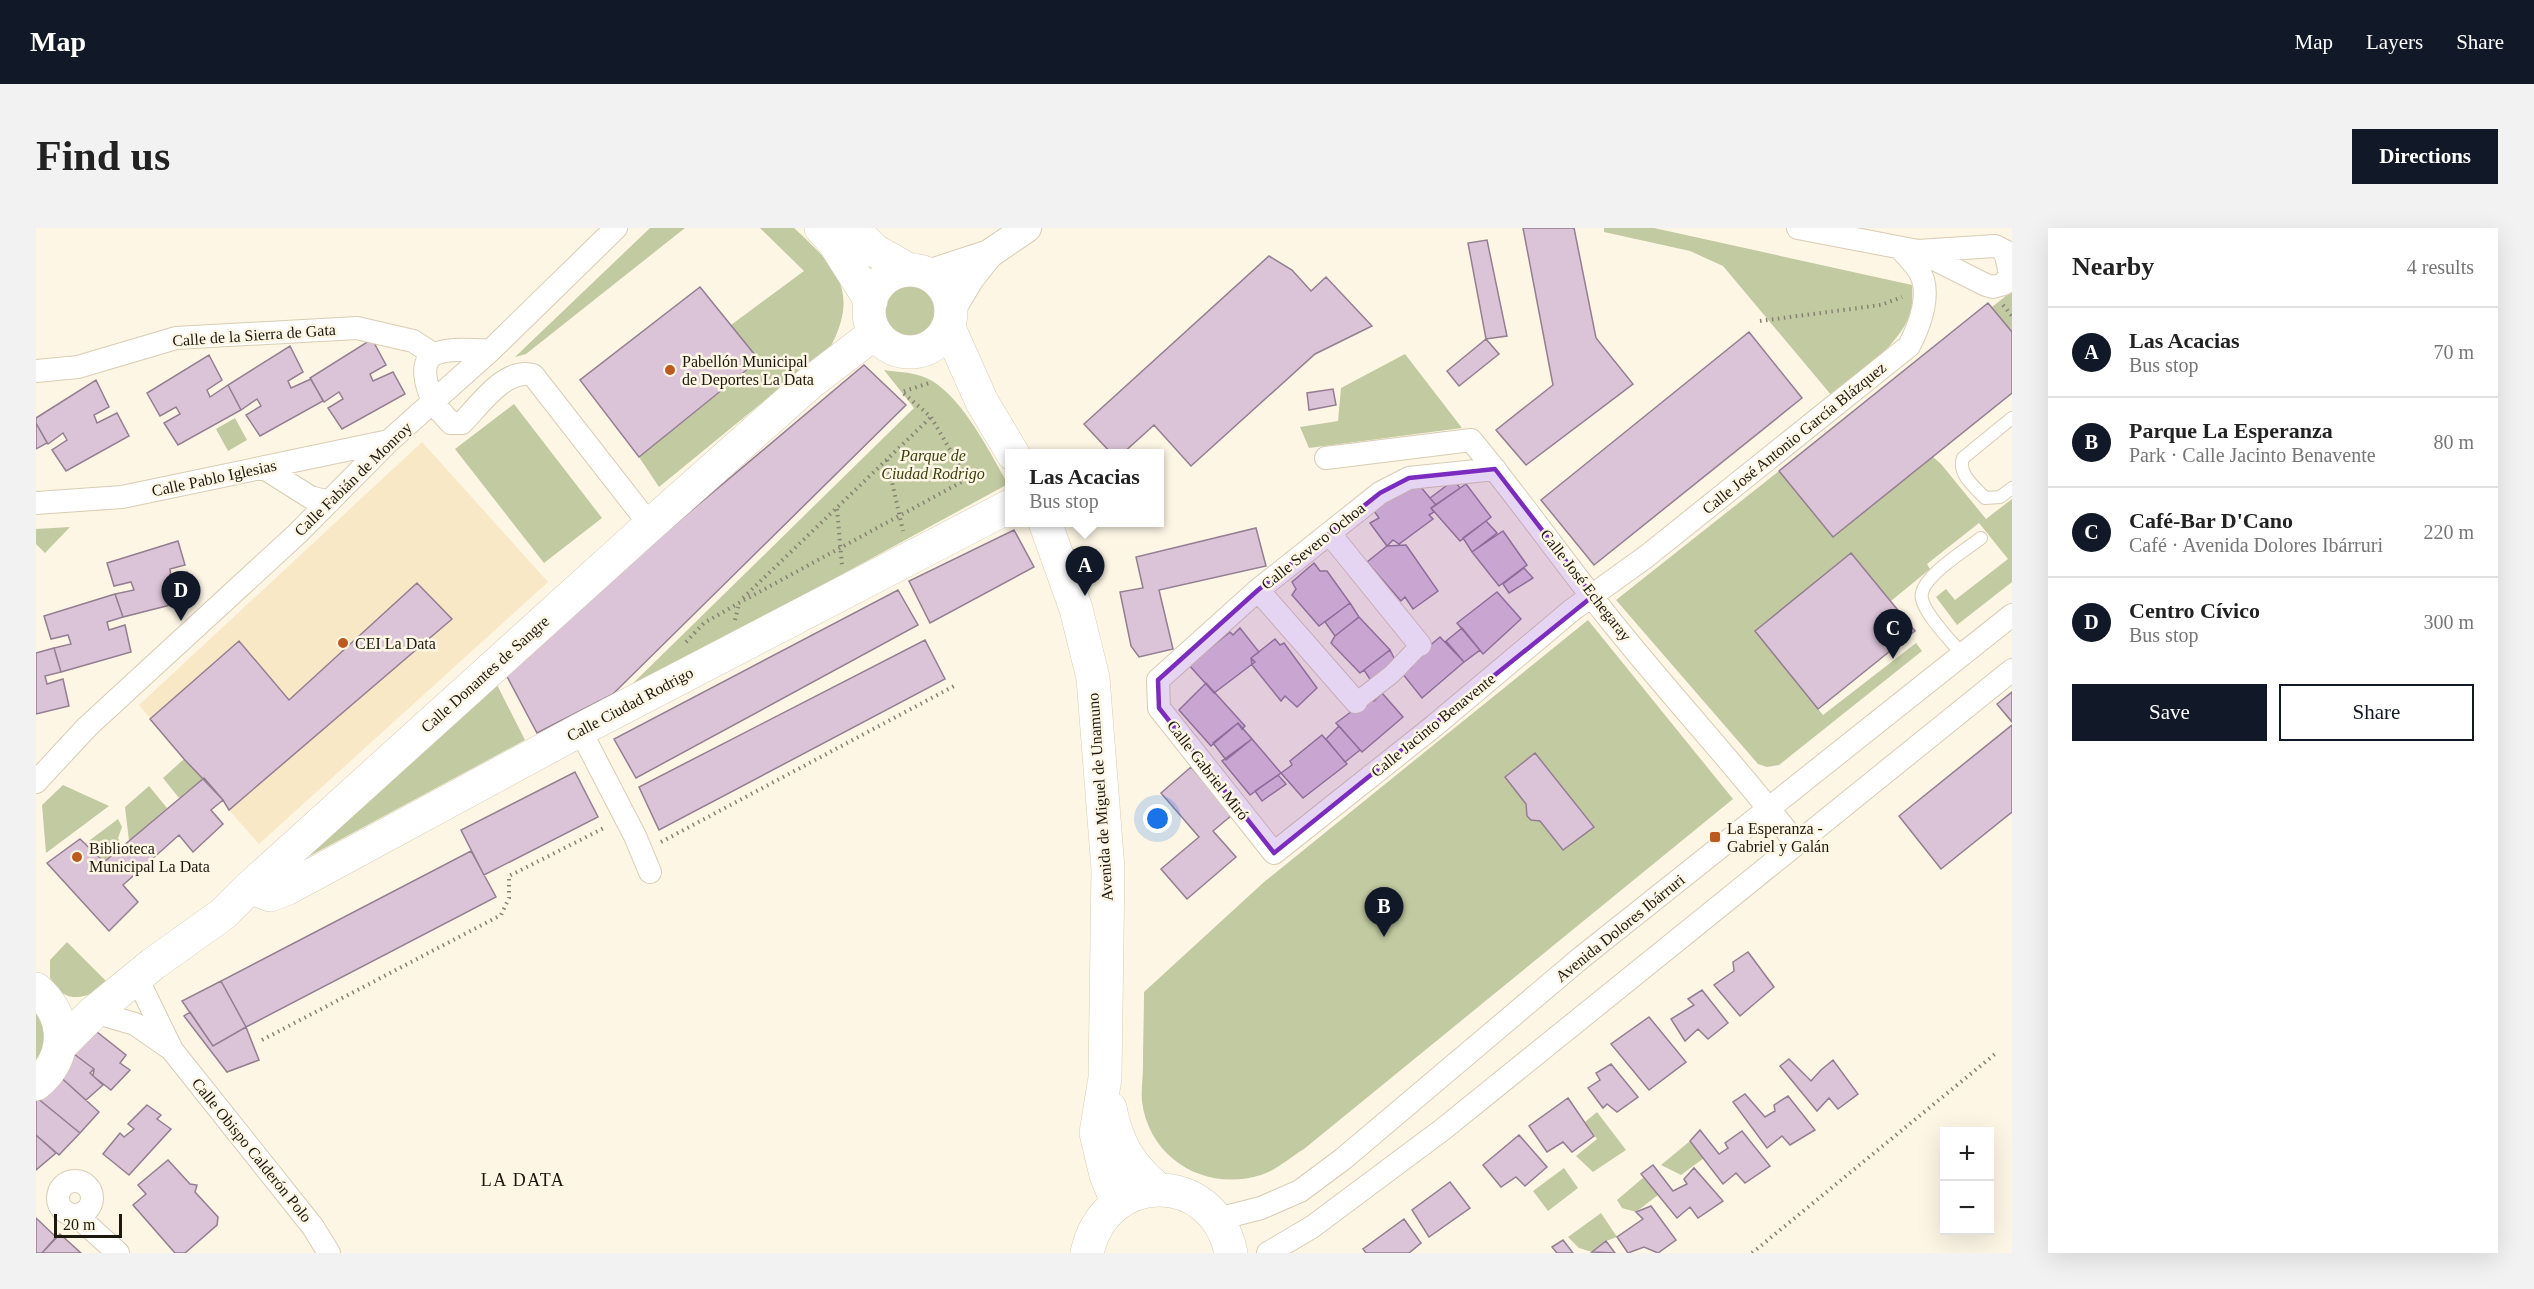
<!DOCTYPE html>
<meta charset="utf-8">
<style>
body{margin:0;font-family:Georgia,serif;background:#f2f2f2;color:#222}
.controls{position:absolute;right:18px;bottom:18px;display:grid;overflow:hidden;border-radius:0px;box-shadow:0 6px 24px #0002}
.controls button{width:54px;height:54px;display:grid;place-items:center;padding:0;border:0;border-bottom:2px solid #e0e0e0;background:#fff;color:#222;font:30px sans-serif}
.scale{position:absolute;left:18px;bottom:15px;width:68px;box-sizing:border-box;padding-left:6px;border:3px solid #1d190f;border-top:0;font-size:16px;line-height:21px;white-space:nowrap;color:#1d190f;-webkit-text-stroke:4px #fdf6e5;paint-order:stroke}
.you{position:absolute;left:1122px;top:591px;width:21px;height:21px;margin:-15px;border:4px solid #fff;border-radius:50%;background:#1a73e8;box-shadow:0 0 0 9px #1a73e833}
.badge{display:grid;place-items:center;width:39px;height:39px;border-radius:50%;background:#111827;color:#fff;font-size:20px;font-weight:700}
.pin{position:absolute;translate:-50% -50px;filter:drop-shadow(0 2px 3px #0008)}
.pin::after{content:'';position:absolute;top:32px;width:21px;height:18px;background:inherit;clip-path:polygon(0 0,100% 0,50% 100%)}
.popup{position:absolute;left:969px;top:221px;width:159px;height:78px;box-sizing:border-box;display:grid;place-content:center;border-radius:0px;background:#fff;filter:drop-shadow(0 2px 4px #0005);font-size:20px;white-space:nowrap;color:#767676}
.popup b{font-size:22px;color:#222}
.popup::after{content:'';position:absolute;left:50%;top:100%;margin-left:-12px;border:12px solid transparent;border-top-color:#fff}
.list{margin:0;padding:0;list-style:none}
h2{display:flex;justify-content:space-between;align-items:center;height:78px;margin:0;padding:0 24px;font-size:26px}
h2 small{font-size:20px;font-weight:400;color:#767676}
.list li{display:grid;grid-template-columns:39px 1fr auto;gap:18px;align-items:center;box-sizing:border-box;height:90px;padding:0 24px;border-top:2px solid #e0e0e0}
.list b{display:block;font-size:22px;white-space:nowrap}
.list p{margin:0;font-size:20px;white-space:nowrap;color:#767676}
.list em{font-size:20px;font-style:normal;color:#767676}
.actions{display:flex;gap:12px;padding:18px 24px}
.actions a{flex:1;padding:14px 0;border:2px solid #111827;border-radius:0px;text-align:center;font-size:21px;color:#111827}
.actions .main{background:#111827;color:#fff}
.map{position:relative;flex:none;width:1976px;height:1025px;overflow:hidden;border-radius:0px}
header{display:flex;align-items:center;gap:36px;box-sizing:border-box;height:84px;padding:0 30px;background:#111827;color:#fff}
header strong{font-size:28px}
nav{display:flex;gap:33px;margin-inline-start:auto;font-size:21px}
.intro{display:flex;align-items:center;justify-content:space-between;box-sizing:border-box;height:144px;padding:0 36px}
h1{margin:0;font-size:42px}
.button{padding:15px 27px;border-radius:0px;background:#111827;color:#fff;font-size:21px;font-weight:700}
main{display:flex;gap:36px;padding:0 36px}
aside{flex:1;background:#fff;border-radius:0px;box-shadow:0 6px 24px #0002}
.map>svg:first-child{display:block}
.built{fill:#f9e8c6}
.green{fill:#c2caa1}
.building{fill:#dcc4d8;stroke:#947e91;stroke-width:1.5}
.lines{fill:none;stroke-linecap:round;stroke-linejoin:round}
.service-casing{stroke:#d9ccb2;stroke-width:14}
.pedestrian-casing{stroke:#d9ccb2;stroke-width:20}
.minor-casing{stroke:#d9ccb2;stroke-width:24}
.tertiary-casing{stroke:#d9ccb2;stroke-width:30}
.secondary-casing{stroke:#d9ccb2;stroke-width:34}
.primary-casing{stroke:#d9ccb2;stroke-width:34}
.path{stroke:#878274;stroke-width:4;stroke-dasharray:1.5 4.5;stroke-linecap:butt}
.service{stroke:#fff;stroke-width:12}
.pedestrian{stroke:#fff;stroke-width:18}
.minor{stroke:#fff;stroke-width:22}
.tertiary{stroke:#fff;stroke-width:28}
.secondary{stroke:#fff;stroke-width:33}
.primary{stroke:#fff;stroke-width:33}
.marked{fill:#7b2cbf;fill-opacity:0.2;stroke:#7b2cbf;stroke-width:4.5;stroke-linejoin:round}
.poi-dot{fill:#bd5a20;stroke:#fdf6e5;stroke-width:2}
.labels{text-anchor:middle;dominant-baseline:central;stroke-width:5;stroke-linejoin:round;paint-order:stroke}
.street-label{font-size:16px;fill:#1d190f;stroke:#fdf6e5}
.poi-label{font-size:16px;fill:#1d190f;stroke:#fdf6e5;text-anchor:start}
.park-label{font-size:16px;font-style:italic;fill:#3a410d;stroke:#fdf6e5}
.neighbourhood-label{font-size:18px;letter-spacing:1.5px;fill:#1d190f;stroke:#fdf6e5}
</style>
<header>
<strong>Map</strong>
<nav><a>Map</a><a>Layers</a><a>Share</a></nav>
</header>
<div class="intro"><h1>Find us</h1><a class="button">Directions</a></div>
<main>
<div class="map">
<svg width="1976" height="1025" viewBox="0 0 1976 1025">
<rect width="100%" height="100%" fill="#fdf6e5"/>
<!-- built -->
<path class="built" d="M386,214l126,140 -289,262 -30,-34 -6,-10 -39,-41 -45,-54z"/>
<!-- green -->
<path class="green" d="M614,0h35l-159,126 -11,3z
M724,0h34c41,38 66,62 37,118l-172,141 -20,-30 120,-96 -28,-36 73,-54z
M1568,0h50l258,57c0,7 1,16 -1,24 -5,31 -55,68 -79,87l-109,-130 -33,-15 -86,-19z
M842 84a33 33 0 1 1 66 0a33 33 0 1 1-66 0Z
M1976,63v41l-20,-25z
M1369,126l57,74 -153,20 -9,-21 38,-6 3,-33z
M848,142c12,2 26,2 37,6 37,11 69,77 87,108l-387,211 293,-287z
M478,176l88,114 -58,45 -89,-114z
M199,190l12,22 -19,11 -12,-22z
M1897,229l8,7 45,55 26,-20v83l-55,43 -21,-28 10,-8 9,11 53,-41 -29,-36 -52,41 3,5 -39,32 -40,-48 -96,78 68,84 93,-72 6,8 -143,114 -12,2 -9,-3 -142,-164 163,-129 54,66z
M34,299l-25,26 -9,-9v-15z
M1552,392l145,179 -429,350c-15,9 -27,21 -43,26 -55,17 -111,-15 -119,-73 -1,-12 1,-25 1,-37 0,-24 1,-49 1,-73l120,-110z
M458,451l31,61 -230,124z
M148,531l20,19 -25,20 -16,-20z
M27,557l46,21 -63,47 -4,-48z
M113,558l18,22 -38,33 -4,-34z
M82,591l4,8 -4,11 4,9 -18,15 -18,-19z
M31,714l40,40c-11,11 -29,21 -45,11 -4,-2 -9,-11 -12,-15v-18z
M0,774l13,27 -13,38z
M1561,884l29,38 -33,22 -17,-16 21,-17 -12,-17z
M1654,913l14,17 -23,17 -20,-10z
M1528,940l14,20 -30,23 -15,-20z
M1608,949l14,18 -22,17 -14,-4 -5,-8z
M1565,985l16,24 -11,4 -14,11 -13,-4 -11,-11z"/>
<!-- building -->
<path class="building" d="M1487,0h51l22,110 37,46 -107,81 -30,-35 57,-45z
M1451,12l20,96 -21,3 -18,-96z
M1233,28l23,14 19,21 15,-14 46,49 -57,28 -124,112 -37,-41 -32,29h-10l-28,-30z
M664,59l59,73 -120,97 -59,-77z
M1952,75l24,29v61l-179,144 -54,-66z
M1713,104l53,66 -208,167 -53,-65z
M336,111l14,26 -16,9 3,7 20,-9 12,22 -63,35 -14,-21 15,-9 -4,-7 -15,10 -14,-24z
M1450,111l13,15 -40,32 -12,-15z
M254,118l13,26 -15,9 3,7 20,-9 12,22 -63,35 -14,-21 15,-9 -4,-7 -16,11 -13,-25z
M173,127l13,25 -15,10 3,7 18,-12 13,25 -63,35 -14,-22 16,-9 -4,-7 -16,9 -13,-23z
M828,137l42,40 -293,289 -76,39 -34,-64z
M60,152l13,27 -15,8 3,8 20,-10 12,23 -63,35 -14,-21 15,-10 -4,-7 -15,11 -12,-21v-5z
M1297,161l3,16 -27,5 -2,-17z
M0,195l11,20 -11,6z
M1418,252l6,8 -24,17 -6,-7z
M1430,256l25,33 -31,24 -29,-33z
M1383,257l17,20 -5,3 3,4 -5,3 4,4 -34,25 -6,-4 -6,6 -17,-23 9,-5 -5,-7 32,-25z
M1450,293l11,12 -25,19 -9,-14z
M1220,300l10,38 -107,24 14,59 -34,8 -8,-11 -11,-54 23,-4 -7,-31z
M978,302l20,37 -104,56 -21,-42z
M1467,303l24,34 -28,21 -27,-34z
M142,313l7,24 -15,4 1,8 16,-5 7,27 -71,18 -8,-23 19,-4 -3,-8 -17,4 -7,-23z
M1370,317l32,46 -25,18 -8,-12 -4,4 -34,-39 20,-16z
M1815,325l64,78 -97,78 -63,-78z
M1278,335l6,8h7l23,32 -31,23 -27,-31 4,-6 -4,-7z
M1488,340l9,10 -24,15 -6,-9z
M381,355l35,36 -223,191 -6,-10 -39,-41 -34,-40 89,-78 50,59z
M862,362l20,35 -282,153 -22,-39z
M1461,364l24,27 -38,35 -26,-31z
M79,366l8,23 -16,5 2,8 16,-5 6,27 -70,20 -7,-24 17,-4 -3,-9 -17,4 -7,-23z
M1314,375l9,14 -24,19 -10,-14z
M1323,389l31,33 -30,23 -29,-30 4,-7z
M1204,400l19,24 -8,6 4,4 -41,31 -25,-28 41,-33 3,3z
M1426,400l18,22 -16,12 -18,-21z
M1404,409l24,25 -42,36 -20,-25 9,-5 -3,-4z
M1239,411l5,6 4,-2 33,45 -20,19 -12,-11 -4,5 -29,-36 -1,-7z
M889,412l20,39 -286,151 -20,-43z
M18,420l7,24 -16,4 2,8 16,-5 6,27 -33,8v-61z
M1354,422l6,12 -23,22 -9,-14z
M1170,455l39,43 -3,3 -4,-6 -27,23 -32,-36z
M1976,464v30l-15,-18z
M1346,465l21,24 -41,35 -26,-29 35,-26 3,4z
M1202,495l14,16 -26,21 -13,-17z
M1976,497v87l-71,57 -42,-53z
M1303,498l21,24 -15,12 -19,-23z
M1286,507l25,29 -44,34 -22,-25 11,-8 -2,-4z
M1216,511l29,34 -31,22 -28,-34z
M1499,525l59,74 -31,23 -23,-29 -9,-1 -4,-4 -1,-12 -21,-27z
M1155,539l41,48 -19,16 23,26 -49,42 -26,-30 38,-32 -38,-44z
M539,544l23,45 -114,58 -23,-45z
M1242,547l8,9 -24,17 -7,-10z
M168,550l19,22 -12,10 12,14 -30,28 -14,-17 -56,50 15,17 -29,29 -62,-68 33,-24 24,23z
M435,623l25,46 -250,130 -25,-46z
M1712,724l26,35 -34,29 -26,-31 20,-14 -1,-9z
M185,753l25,46 -33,19 -31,-45z
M1666,762l26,33 -20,16 -10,-10 -13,12 -14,-22 23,-14 -6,-6z
M154,784l23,34 33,-19 13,33 -32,12 -43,-56z
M1613,789l37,45 -37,28 -38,-46z
M61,804l29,23 -6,8 10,7 -19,20 -18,-14 1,-7 -20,-15z
M38,826l20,15 -4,4 13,12 -17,15 -29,-26z
M1753,831l22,22 10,-11 12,-10 25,34 -20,15 -9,-11 -12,13 -37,-45z
M1575,836l27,33 -21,15 -10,-8 -4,4 -15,-20 12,-8 -4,-7z
M21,846l42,38 -19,21 -44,-36z
M1709,866l20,23 10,-6 -1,-6 14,-9 27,34 -25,15 -8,-9 -15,12 -34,-46z
M0,869l44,36 -21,22 -23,-20z
M1532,870l26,38 -22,16 -9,-10 -16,10 -18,-26z
M111,877l14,10 -4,4 14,10 -42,46 -26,-21 17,-21 4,4 10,-8 -6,-5z
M1664,902l19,24 9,-6 -3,-5 17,-12 28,35 -25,17 -9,-10 -13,11 -33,-43z
M0,907l20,18 -20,17z
M1483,907l28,32 -22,19 -9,-9 -15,10 -18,-22z
M132,932l22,24 7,1 -2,7 23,25 -1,8 -32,28h-10l-42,-48 13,-11 -8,-9z
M1617,937l20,26 14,-7 -3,-5 10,-11 29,33 -25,17 -8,-11 -13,11 -36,-44z
M1414,954l20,26 -41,29 -17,-27z
M1615,978l25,34 -18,13 -14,-6 -16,6 -11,-16 26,-18 -7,-7z
M0,990l20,19 -14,16h-6z
M1368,991l17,24 -12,10h-43l-3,-4z
M24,1006l21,19h-39z
M1527,1012l10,13h-16l-5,-6z
M1570,1013l9,12 -23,-1z"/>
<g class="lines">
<defs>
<path id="service" d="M1976,190l-49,40c-6,16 13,30 22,40l15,-1 12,-9
M1927,427c-11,-13 -38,-40 -41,-56 -5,-20 44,-49 59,-61"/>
<path id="pedestrian" d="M1320,474l36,-28 28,-29"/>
<path id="minor" d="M1762,0l120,23 77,-5 10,5 5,23 -6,10 -11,3 -7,-2 -68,-34
M455,122c-16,1 -41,-3 -56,4 -17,8 -8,34 -2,47 4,8 12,15 18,22h11c17,-17 43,-56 71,-48l117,150
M0,143l42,-4 98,-29 181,-10 56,13 20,13
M1290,230l145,-18c47,57 90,118 136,176 61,77 129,149 189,227
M228,240l46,29 19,5
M1459,241l-86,9 -29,15 -122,97 -100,90 1,28 115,145 160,-127 138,-116 75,-54 262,-210c11,-21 24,-55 9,-77 -5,-7 -12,-14 -18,-21
M0,275l86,-6 267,-56
M1294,306l90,111
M1222,362l98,112
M544,502l55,106 15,36
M0,554l51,-55 211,-194 91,-92 102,-91 125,-122
M101,750l35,72 141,177 16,26
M58,784l41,12 33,23
M22 970a17 17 0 1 1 34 0a17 17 0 1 1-34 0Z
M40,987l42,38
M1182,991l43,-11 39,-17 43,-32 239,-202 430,-342
M1232,1025l44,-26 130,-97 570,-460"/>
<path id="tertiary" d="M892,46l61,-20
M916,80l18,-30 19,-24 38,-26"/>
<path id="secondary" d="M214,659l20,8 18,-7 292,-158 430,-224
M0,761c32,27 33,68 0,95
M25,817l33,-33 59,-48 70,-50 27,-27 400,-362 161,-143 64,-49"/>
<path id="primary" d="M785,0l12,13 38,60
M816,0l22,22 35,20
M833 83a41 41 0 1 1 82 0a41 41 0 1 1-82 0Z
M913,100l33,74 31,52
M1009,294l31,87 17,69 15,191 -3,209 -9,55 10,42 11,27
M1074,880c7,36 20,58 48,81
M1051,1025c18,-84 127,-84 144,0"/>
</defs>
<!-- service casing -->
<use href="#service" class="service-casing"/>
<!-- pedestrian casing -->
<use href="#pedestrian" class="pedestrian-casing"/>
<!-- minor casing -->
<use href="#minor" class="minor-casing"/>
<!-- tertiary casing -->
<use href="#tertiary" class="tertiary-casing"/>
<!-- secondary casing -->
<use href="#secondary" class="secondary-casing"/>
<!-- primary casing -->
<use href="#primary" class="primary-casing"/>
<!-- path -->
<path class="path" d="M1967,77l9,11
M1724,93l121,-16 21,-8
M851,232l16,71
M801,281l5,56
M707,370l188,-181
M699,392l4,-16
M650,414l18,-19 35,-20 228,-124 -36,-62 -29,-25 30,-10
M625,614l295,-157
M226,812l239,-125 8,-17v-22l97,-49
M1716,1025l243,-199"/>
<!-- service -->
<use href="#service" class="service"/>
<!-- pedestrian -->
<use href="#pedestrian" class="pedestrian"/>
<!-- minor -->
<use href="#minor" class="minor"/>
<!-- tertiary -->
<use href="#tertiary" class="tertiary"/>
<!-- secondary -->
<use href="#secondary" class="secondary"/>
<!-- primary -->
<use href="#primary" class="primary"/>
</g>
<!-- marked area -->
<path class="marked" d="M1459,241l98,127 -319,257 -115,-145 -1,-28 100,-90 122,-97 29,-15z"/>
<!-- markers -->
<g class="poi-dot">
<circle cx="634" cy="142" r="6"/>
<circle cx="307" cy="415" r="6"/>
<rect x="1673" y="603" width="12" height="12" rx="3"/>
<circle cx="41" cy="629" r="6"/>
</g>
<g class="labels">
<!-- street labels -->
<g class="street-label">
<text transform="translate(218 107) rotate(-4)">Calle de la Sierra de Gata</text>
<text transform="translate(1758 210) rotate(-39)">Calle José Antonio García Blázquez</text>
<text transform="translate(178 250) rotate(-12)">Calle Pablo Iglesias</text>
<text transform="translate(317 251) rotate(-44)">Calle Fabián de Monroy</text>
<text transform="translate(1277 318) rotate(-39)">Calle Severo Ochoa</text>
<text transform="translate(1550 357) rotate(52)">Calle José Echegaray</text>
<text transform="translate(449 446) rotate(-42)">Calle Donantes de Sangre</text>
<text transform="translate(594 476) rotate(-28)">Calle Ciudad Rodrigo</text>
<text transform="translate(1397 497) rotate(-39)">Calle Jacinto Benavente</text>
<text transform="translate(1172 542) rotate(52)">Calle Gabriel Miró</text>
<text transform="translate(1064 569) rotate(-94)">Avenida de Miguel de Unamuno</text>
<text transform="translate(1584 700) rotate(-39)">Avenida Dolores Ibárruri</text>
<text transform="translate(216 922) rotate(51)">Calle Obispo Calderón Polo</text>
</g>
<!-- poi labels -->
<g class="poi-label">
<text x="646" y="133">Pabellón Municipal<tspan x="646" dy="18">de Deportes La Data</tspan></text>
<text x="319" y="415">CEI La Data</text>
<text x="1691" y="600">La Esperanza -<tspan x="1691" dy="18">Gabriel y Galán</tspan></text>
<text x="53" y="620">Biblioteca<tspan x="53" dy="18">Municipal La Data</tspan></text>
</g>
<!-- park labels -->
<g class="park-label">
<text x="897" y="227">Parque de<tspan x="897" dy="18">Ciudad Rodrigo</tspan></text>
</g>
<!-- neighbourhood labels -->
<g class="neighbourhood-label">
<text x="487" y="952">LA DATA</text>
</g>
</g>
</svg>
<div class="controls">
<button>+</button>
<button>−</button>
</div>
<div class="scale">20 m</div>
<div class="you"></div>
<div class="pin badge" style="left:1049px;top:368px">A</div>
<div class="popup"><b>Las Acacias</b>Bus stop</div>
<div class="pin badge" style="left:1348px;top:709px">B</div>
<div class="pin badge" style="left:1857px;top:431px">C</div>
<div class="pin badge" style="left:145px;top:393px">D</div>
</div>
<aside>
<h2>Nearby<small>4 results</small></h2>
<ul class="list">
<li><span class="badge">A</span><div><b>Las Acacias</b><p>Bus stop</p></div><em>70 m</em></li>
<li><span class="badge">B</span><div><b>Parque La Esperanza</b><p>Park · Calle Jacinto Benavente</p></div><em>80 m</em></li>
<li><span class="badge">C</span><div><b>Café-Bar D'Cano</b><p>Café · Avenida Dolores Ibárruri</p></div><em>220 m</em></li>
<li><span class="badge">D</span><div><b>Centro Cívico</b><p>Bus stop</p></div><em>300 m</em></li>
</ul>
<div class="actions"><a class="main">Save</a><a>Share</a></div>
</aside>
</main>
